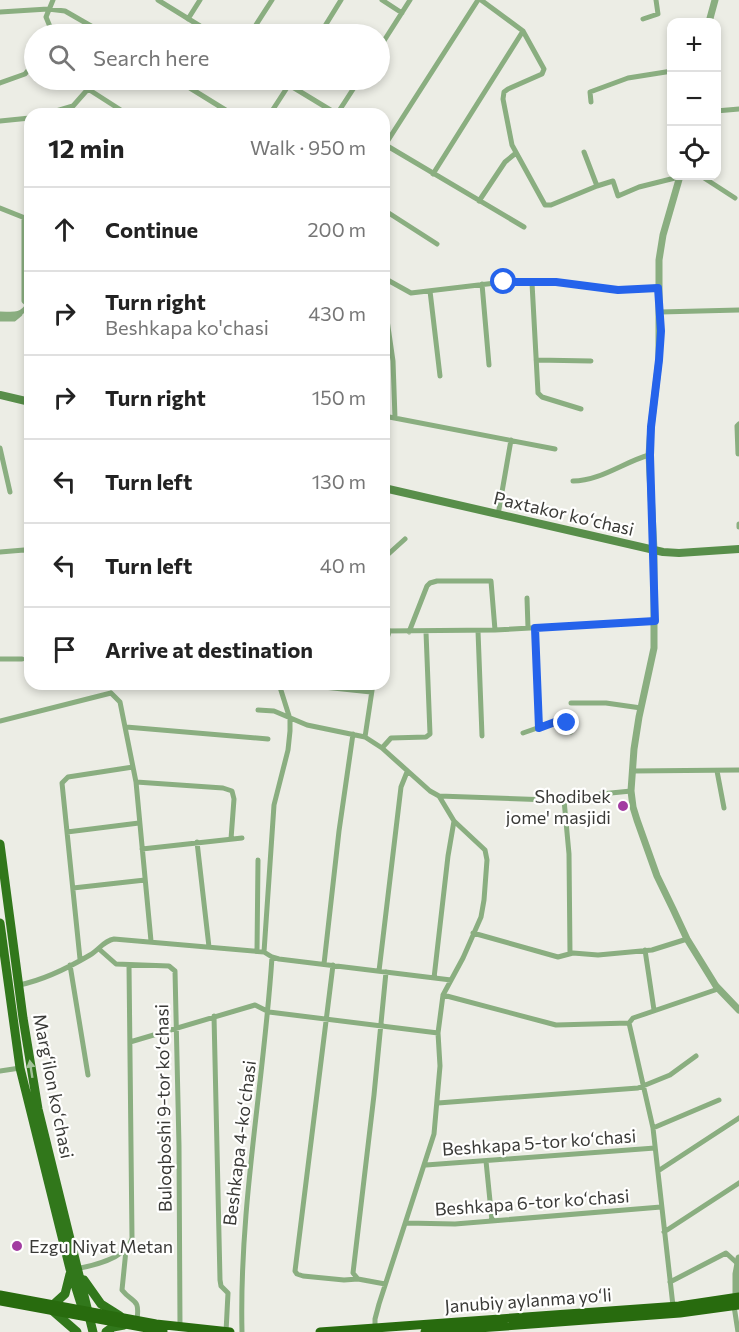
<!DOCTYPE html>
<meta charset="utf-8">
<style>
body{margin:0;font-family:Commissioner,sans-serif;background:#f6f6f6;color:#222}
.controls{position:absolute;right:18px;top:18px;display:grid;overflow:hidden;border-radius:12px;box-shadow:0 3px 9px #0003}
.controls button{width:54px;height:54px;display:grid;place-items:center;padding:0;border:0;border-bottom:2px solid #e0e0e0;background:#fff;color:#222;font:30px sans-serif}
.stop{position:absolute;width:18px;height:18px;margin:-14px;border:4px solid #2563eb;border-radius:50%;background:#fff}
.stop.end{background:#2563eb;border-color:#fff;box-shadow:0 2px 6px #0008}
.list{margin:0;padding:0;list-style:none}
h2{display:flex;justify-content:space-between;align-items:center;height:78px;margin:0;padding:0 24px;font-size:26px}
h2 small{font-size:20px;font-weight:400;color:#767676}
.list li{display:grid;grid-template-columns:39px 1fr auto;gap:18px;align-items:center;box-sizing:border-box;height:84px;padding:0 24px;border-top:2px solid #e0e0e0}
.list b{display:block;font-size:22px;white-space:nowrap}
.list p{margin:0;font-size:20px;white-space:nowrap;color:#767676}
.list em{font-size:20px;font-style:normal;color:#767676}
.icon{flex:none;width:33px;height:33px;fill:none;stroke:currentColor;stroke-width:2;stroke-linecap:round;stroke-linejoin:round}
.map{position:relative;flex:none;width:739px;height:1332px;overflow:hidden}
.search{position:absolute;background:#fff;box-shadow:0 3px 9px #0003;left:24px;top:24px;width:366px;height:66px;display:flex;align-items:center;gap:15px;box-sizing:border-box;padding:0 21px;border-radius:33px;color:#767676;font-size:22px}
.panel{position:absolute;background:#fff;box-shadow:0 3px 9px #0003;left:24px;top:108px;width:366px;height:582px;border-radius:18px}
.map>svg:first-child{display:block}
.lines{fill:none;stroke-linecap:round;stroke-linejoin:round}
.minor{stroke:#8aae80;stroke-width:5}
.tertiary{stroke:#8aae80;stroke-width:7}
.secondary{stroke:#588e4a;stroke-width:8}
.primary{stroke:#31771b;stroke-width:9}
.trunk{stroke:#286b0e;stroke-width:9}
.oneway{fill:#a2c298}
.route{stroke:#2563eb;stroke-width:8}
.poi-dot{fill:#a23ca1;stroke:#fffffe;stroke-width:2}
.labels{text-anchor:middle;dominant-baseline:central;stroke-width:4.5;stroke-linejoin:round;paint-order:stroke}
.street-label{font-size:18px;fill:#3a3a37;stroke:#fffffe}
.poi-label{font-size:18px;fill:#3a3a37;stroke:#fffffe;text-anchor:end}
</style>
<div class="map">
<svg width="739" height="1332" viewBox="0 0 739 1332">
<rect width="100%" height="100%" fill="#ecede5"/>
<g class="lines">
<!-- minor -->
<path class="minor" d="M53,0l-7,17 7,17
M158,0l55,34
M382,0l20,13
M481,0l42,31 21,38 -2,5 -34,15 -4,3 -1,7 9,46 33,60h6l46,-19 -13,-34
M0,12l48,-3 17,2 40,23
M188,19l12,-19
M643,19l15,-5 -2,-14
M250,34l22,-34
M320,34l21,-34
M380,47l30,-47
M75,80l13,9
M177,80l55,34
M281,80l56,34
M0,83l25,-9 9,-11
M591,102l-1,-10 38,-14 44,-7
M716,111l23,-2
M46,114l27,-8 15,-17 39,25
M270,114l22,-34
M337,114l22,-34
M0,121l30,-3
M384,144l140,83
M385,145l93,-145
M433,174l90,-143
M701,176l34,22
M597,186l16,-5 5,15 21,-9 40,-10
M479,201l26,-39 11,-9
M0,208l30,12
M384,210l53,34
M24,218v83l6,5
M384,278l27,15 93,-11h52l62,8 41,-3
M385,279v27l8,55 2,57
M532,283l6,110 4,4 39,12
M482,284l7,81
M430,291l10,85
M660,312l79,-2
M0,314c12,0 21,3 28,-9
M0,319h14l6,-5
M536,360l55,1
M384,416l171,33
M0,448l10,44
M738,454l-1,-28 2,-2
M573,481c27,0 51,-19 76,-26
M498,515l13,-75
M739,524v3
M0,552l24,-2 6,3
M384,558l21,-19
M527,598l1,30
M384,620l5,12 -5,16
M535,628l4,100
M384,631l111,-1 160,-9
M478,631l4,105
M409,632l18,-46 3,-3 7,-2h54l4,49
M0,659h22
M295,684l76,8
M111,693l9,9 16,80 15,159
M571,703h35l35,5
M258,710l16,1 33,14 58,12 17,11 48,43 9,5 15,25 31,29 2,10 -3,40 -3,17 -18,41 -20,37 -5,38 2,33 -6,68 -55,170 -4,15v9
M0,721l111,-28
M126,727l142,12
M523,733l40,-14 3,1 5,12
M365,737l8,-53
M382,748l9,-10 35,-1 4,-3 -4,-102
M632,771l107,-1
M717,771l7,37
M136,782l87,6 9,3 2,8 -3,40
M439,796l139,5 23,-7 30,-3
M564,800l5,54 1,100
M67,832l72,-9
M197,842l12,105
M142,849l100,-11
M73,888l72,-8
M473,933l85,24 15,-4 25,2 54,-5 35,-11
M99,949l17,15 53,2 6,5 4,175 1,181
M645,950l9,60
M257,951l1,-91
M264,952l10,-147 14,-55 2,-19v-12l-11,-35
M80,959l-18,-176 6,-6 65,-10
M324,964l15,-133 14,-97
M70,965l18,110
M333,965l-38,306 2,3 6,2 41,4 14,-1
M379,971l22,-184 6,-15
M434,978l14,-122 6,-35
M19,985c25,-5 49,-17 71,-30 9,-5 13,-14 24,-16l150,13 8,5 7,2 172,21
M443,995l113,30 73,-2 4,-5 85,-29
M214,1016l6,264 1,6 7,7 -2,39
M629,1023l24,105 20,178
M130,1042l125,-37 14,7 169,21
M0,1071l20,-3
M438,1103l200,-15 32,-13 26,-19
M653,1128l66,-28
M486,1161l6,60
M426,1165l229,-17
M658,1171l81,-53
M406,1223l49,1 206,-17
M664,1232l75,-49
M126,1250l-4,40c11,14 18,7 15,30
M75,1269c18,-3 52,-11 57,-31l-3,-273
M670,1282l56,-29 11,10
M385,1284l-27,-5 -5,-6 21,-178 12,-123
M734,1306l4,26
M242,1332c-3,-126 22,-250 30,-375"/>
<!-- tertiary -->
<path class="tertiary" d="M709,22l6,-22
M680,176l-17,59 -4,25v100l-8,67 -2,28 5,95v98l-15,69 -5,32 -3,42 2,16 4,13 20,56 16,33 14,30 29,47 23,24
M736,1297v-23l3,-16"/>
<!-- secondary -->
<path class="secondary" d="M0,395l30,7
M384,488l279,64 16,1 60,-4"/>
<!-- primary -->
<path class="primary" d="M0,844l23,174 15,91 55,223
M0,923l20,145 50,201 11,35
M84,1280l17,24 19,12
M54,1304l11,-10 5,-20
M53,1311l24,21
M106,1332l7,-5 11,-2"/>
<!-- trunk -->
<path class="trunk" d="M0,1295l156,29 74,8
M0,1301l163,30
M320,1332l359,-26 60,-9
M425,1332l255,-19 59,-8"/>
</g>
<!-- one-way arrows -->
<defs><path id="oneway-solid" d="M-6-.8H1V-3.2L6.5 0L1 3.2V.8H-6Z" transform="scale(1.5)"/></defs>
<use class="oneway" href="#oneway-solid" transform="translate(31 1069) rotate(-99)"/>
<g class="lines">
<!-- route -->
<path class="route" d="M504,282h52l62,8 40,-2 3,43 -2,29 -8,67 -1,28 5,166 -120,7 4,100 24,-9 4,4"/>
</g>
<!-- markers -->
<g class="poi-dot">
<circle cx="623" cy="806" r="6"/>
<circle cx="17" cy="1246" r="6"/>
</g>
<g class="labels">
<!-- street labels -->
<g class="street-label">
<text transform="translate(564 513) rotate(13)">Paxtakor koʻchasi</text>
<text transform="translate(54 1086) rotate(79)">Margʻilon koʻchasi</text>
<text transform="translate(163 1108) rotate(-91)">Buloqboshi 9-tor koʻchasi</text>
<text transform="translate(539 1142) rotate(-4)">Beshkapa 5-tor koʻchasi</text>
<text transform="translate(239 1143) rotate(-83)">Beshkapa 4-koʻchasi</text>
<text transform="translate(532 1202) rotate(-4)">Beshkapa 6-tor koʻchasi</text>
<text transform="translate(528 1300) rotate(-4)">Janubiy aylanma yoʻli</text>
</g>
<!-- poi labels -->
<g class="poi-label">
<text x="611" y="796">Shodibek<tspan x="611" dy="21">jome' masjidi</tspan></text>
<text x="29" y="1246" text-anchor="start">Ezgu Niyat Metan</text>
</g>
</g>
</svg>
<div class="controls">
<button>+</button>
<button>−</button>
<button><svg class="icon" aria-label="locate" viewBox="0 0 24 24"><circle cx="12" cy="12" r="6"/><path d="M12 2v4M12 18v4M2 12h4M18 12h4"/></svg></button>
</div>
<div class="stop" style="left:504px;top:282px"></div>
<div class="stop end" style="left:567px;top:723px"></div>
<div class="search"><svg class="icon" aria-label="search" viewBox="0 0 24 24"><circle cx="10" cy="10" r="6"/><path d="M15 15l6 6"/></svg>Search here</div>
<section class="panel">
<h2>12 min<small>Walk · 950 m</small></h2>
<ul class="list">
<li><svg class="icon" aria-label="ahead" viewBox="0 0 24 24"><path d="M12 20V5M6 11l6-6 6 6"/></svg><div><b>Continue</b></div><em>200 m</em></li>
<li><svg class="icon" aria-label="right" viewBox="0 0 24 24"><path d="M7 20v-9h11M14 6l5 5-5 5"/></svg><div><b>Turn right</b><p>Beshkapa ko'chasi</p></div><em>430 m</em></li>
<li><svg class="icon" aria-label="right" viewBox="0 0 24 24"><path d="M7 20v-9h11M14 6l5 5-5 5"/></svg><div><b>Turn right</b></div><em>150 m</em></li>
<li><svg class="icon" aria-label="left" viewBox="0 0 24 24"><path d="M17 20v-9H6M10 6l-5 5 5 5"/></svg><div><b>Turn left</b></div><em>130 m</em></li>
<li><svg class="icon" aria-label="left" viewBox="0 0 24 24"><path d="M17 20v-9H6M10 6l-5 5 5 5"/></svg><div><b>Turn left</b></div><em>40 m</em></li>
<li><svg class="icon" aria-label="arrive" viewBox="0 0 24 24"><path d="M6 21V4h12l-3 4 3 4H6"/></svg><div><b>Arrive at destination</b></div></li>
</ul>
</section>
</div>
